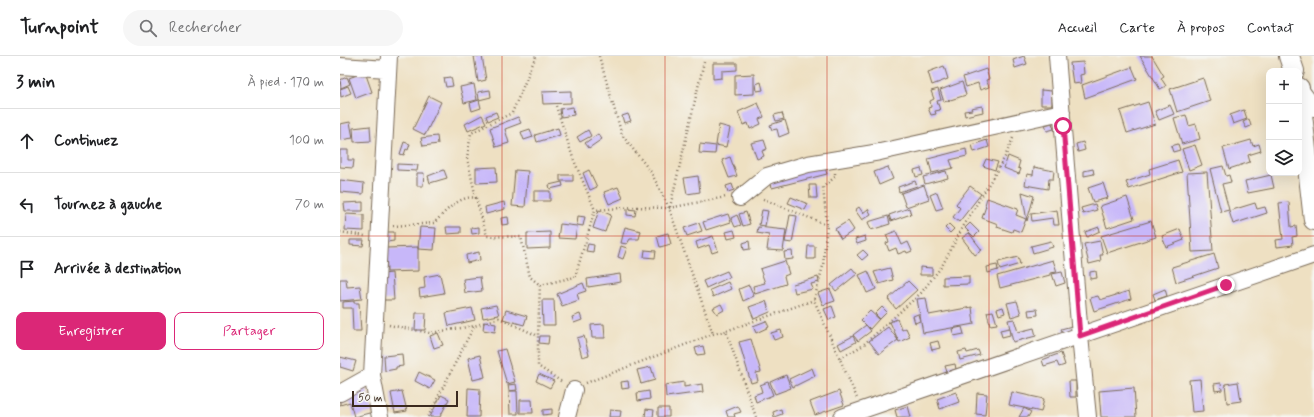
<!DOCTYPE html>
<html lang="fr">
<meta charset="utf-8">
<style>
body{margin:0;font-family:Mynerve,sans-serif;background:#f6f6f6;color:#202124}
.controls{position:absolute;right:12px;top:12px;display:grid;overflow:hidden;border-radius:8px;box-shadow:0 4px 16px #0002}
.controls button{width:36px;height:36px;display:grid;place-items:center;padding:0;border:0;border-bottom:1px solid #e0e0e0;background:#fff;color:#202124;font:20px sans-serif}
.scale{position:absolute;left:12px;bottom:10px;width:106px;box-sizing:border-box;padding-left:4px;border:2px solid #3b2a1e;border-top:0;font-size:11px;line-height:14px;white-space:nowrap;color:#3b2a1e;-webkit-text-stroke:3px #f6f6f2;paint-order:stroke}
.stop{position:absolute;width:12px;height:12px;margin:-9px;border:3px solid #db2777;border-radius:50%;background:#fff}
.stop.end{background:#db2777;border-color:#fff;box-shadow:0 1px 4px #0008}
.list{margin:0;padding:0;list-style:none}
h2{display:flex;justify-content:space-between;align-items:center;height:52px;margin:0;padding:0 16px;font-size:17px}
h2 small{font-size:13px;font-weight:400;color:#757577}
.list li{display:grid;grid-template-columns:26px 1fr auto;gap:12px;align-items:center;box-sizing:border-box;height:64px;padding:0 16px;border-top:1px solid #e0e0e0}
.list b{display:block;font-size:15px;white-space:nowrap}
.list em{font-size:13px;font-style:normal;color:#757577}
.actions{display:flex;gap:8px;padding:12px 16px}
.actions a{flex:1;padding:9px 0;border:1px solid #db2777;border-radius:8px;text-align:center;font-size:14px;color:#db2777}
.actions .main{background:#db2777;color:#fff}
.icon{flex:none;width:22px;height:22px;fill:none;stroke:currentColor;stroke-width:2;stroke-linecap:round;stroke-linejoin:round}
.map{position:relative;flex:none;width:974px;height:361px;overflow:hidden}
header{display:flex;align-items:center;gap:24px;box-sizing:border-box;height:56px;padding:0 20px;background:#fff;border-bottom:1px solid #e0e0e0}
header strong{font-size:19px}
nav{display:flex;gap:22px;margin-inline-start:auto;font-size:14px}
.search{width:280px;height:36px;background:#f6f6f6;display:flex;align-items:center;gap:10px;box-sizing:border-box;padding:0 14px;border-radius:22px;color:#757577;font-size:15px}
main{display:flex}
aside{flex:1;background:#fff}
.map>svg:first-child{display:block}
.building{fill:#c7b7f9}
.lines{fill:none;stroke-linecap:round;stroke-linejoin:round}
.minor-casing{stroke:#7a6a57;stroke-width:18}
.major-casing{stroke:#7a6a57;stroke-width:22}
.path{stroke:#7a6a57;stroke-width:2.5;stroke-dasharray:1 3;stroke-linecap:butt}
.minor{stroke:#fff;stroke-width:16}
.major{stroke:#fff;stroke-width:20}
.route{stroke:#db2777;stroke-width:5}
.grid{fill:none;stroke:#c8321e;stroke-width:1;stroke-opacity:0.55}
</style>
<header>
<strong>Turnpoint</strong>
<div class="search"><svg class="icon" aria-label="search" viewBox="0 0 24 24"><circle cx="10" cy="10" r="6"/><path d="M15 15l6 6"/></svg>Rechercher</div>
<nav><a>Accueil</a><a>Carte</a><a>À propos</a><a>Contact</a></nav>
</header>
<main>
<aside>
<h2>3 min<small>À pied · 170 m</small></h2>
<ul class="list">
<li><svg class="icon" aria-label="ahead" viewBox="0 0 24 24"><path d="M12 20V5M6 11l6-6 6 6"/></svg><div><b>Continuez</b></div><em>100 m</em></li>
<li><svg class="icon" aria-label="left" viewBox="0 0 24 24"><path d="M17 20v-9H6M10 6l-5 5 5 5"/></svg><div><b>Tournez à gauche</b></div><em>70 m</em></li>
<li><svg class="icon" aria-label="arrive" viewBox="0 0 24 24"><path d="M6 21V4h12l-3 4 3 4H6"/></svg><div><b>Arrivée à destination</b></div></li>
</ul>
<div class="actions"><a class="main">Enregistrer</a><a>Partager</a></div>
</aside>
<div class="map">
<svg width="974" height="361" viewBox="0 0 974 361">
<rect width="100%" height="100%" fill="#f6f6f2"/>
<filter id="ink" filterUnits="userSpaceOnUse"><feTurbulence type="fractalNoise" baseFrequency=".025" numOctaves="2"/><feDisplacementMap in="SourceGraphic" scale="8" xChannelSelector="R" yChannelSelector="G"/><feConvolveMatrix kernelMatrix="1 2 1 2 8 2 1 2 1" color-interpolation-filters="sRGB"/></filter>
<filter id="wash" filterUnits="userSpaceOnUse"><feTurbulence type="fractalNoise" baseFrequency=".012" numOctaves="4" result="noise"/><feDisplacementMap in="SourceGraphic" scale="16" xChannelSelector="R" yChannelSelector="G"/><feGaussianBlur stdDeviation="0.9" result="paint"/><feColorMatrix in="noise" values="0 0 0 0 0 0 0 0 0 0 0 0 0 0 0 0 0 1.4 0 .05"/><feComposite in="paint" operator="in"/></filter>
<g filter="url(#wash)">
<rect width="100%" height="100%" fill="#eee0c2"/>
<g id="blocks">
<!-- building -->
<path class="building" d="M134,0h8l4,24 -8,2z
M684,0l3,8 -12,4 -2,-8z
M800,0h12l12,20 -3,2 5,8 -6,3z
M743,6l1,12 -4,1 1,8 -8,1 -3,-21z
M373,7h24v7l-15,1v7l-9,1z
M604,10l4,13 -16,6 -4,-13z
M792,11l5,12 -52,19 -3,-13z
M646,13l3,10 -3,1 3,7 -9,3 -2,-7 -12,4 -3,-10z
M25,16l7,20 -16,6 -7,-20z
M414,18v20l-19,1v-20z
M7,21l3,7 -9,4 -1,-8z
M111,21l2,9 -7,1 -2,-9z
M863,22l7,23 -33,11 -7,-23z
M421,26l2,8 -6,1 -1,-7z
M622,26l4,13 -22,7 -4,-12z
M134,28l3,16 -13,3 -4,-16z
M8,30l3,7 -10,4 -1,-8z
M598,33l3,11 -4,1 3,9 -5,1 1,3 -5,1 -3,-7 3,-1 -1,-6 4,-2 -3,-8z
M150,34l1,7 -12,3 -1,-8z
M701,34l11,1v14h-11z
M231,35v12l-28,1 -1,-12z
M89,40l12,6 -16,33 -12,-6z
M139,44l2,8 -9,3 -2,-8z
M808,46l7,22 -28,9 -7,-22z
M418,47l6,14 -5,2 2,5 -11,5 -2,-6 -5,2 -5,-13z
M830,49l4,9 -15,6 -4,-9z
M642,50l1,6 -18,4 -1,-5 8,-1 -1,-2z
M233,51l1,8 -13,2 -1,-8z
M904,54l3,9 -14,5 -3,-9z
M156,56l2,5 -10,4 -2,-5z
M442,57l2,6 -8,2 -2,-6z
M288,58l3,7 -7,2 -2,-7z
M142,59l4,8 -18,8 -3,-7z
M846,59l3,11 7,-2 4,15 -18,5 -8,-26z
M178,61l3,6 -16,6 4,14 -13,4 -6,-19z
M909,63l2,7 -5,2 -3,-6z
M445,64l4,13 -10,4 -2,-8 -5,1 -2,-5z
M10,66l3,16 -13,2v-16z
M712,67l2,6 -7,2 -2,-6z
M379,69l11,3 -4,19 -10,-2z
M30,70l1,15 -17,1 -1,-14z
M218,72l2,7 -23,7 -2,-7z
M190,73l3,8 -9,3 -3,-8z
M248,74l3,6 -11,6 -3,-5z
M258,78l4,5 -13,9 -4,-5z
M97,80l1,8 -15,2 -2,-8z
M424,84l3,9 -5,2 2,5 -7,3 -6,-16z
M647,84l2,7 -15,5 -2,-7z
M911,84l2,6 6,-2 2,7 -13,4 2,7 -21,7 -6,-21z
M64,86l6,2 -2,6 -2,-1 -2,6 -4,-1z
M743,86l2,8 -7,2 -2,-8z
M360,88l16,2 -1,8 -16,-1z
M838,88l2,6 -7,2 -2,-6z
M855,89l7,20 -13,5 -7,-21z
M626,93l1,7 -17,4 3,8 -21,5 -4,-14z
M0,94h8v10h6l-1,8 -13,-1z
M668,100l12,5 -2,7 3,1 -2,5 -15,-6z
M390,101l7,19 -8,2 -7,-18z
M646,103l12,3 -3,8 -12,-4z
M838,104l4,12 -53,17 -3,-7 24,-8 -1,-5z
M57,108l21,1 -1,6 -20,-1z
M484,109l3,9 -55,14 -2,-9z
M883,110l3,10 3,-1 2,7 -9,2 7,26 -8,2 -11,-43z
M156,111l1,15 -21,1v-15z
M548,111l5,12 -14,6 -5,-13z
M694,111l20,4 -1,8h-4l-1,10 -23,-4 2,-11 6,1z
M581,112l2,7 -7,2 -2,-7z
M753,113l1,5 -10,2v-5z
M104,114l3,8 -17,5 -2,-7z
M175,114l13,1 -3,36 -13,-1z
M249,114l8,17 -7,3 -7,-17z
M606,115l2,7 -23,6 -2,-7z
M867,116l6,79 -21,1 -5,-79z
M77,117h7l-1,13h-6z
M220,119h13v6h-13z
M931,119l3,13 -26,5 -3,-12z
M358,120l2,16 -13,2 -3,-16z
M0,124l24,3 -1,11 -23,-2z
M575,125l2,5 -18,6 -1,-5z
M222,126l1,4 -13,3 -1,-4z
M763,127l5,15 -15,4 -5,-14z
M392,128l2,6 -6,2 -2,-6z
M469,129h7l1,13h-7z
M584,129l5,14 -23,8 -5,-14z
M630,130l11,8 -22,28 -6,-5 7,-9 -4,-4z
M278,131l5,11 -14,6 -5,-12z
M194,135h16v10h-16z
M597,136l6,16 -7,2 -6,-15z
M682,136l12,4 -7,25z
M451,141l17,7 -3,6 -17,-7z
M787,141l7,22 -27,9 -7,-22z
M647,142l31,11 -2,6 10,4 -5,13 -8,-3 -1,3 -15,-5 1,-3 -16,-6 4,-12 -1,-1z
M23,146v9h-18l-1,-8z
M164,146l1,7 -19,5 -1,-7z
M949,146l2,25 5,-1 1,10 -5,1 1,8 -16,2 -1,-7 7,-1 -4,-36z
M915,147l2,6 8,-2 2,6 -34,11 -4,-13z
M755,148l2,6 -14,4 -2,-6z
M519,151l4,6 5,-4 3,5 -9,6 -7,-10z
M569,152l2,6 -20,7 -2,-6z
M287,153l9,1 -1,6 -8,-1z
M259,154l12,5 -6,17 -12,-4z
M422,154l6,1 -3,15 -6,-1z
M717,154l2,15h-5l-1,-7 -21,3 -1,-7z
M406,156l4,12 -7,2 -4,-12z
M6,158l18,1v16l-19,-1z
M388,158l3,8 -25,8 -3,-8z
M397,159l4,10 -6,2 -4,-9z
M450,159l7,1 -5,27 -7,-1z
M238,160l7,1 -2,9 -6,-1z
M548,160l2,8 -19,6 -3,-8z
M168,161l1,7 -7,1 -1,-7z
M508,165l6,9 -13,9 -6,-10z
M811,165l5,16 -49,16 -6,-17z
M359,167l3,8 -15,5 -3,-8z
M630,167l9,9 -5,5 -9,-9z
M220,168l17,2 -2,13 -17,-1z
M609,168l5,5 -4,4 -5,-5z
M80,171l16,1 -2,22 -16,-1z
M106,171h15v6l-14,1z
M139,171v6l-7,1 -1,-6z
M285,171l16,4 -2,8h-9l-3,5 -6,-1z
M418,171l28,3 -3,21 -16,-1 2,-15 -12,-2z
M759,171l1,4 -13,6 -2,-5z
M840,173l4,11 -18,7 -4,-11z
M394,174l2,7 -8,2 -2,-7z
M556,175l6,14 6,-3 4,9 -5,2 -1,-2 -8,3 -2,-6 -7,3 -3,-8 3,-1 -3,-7z
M46,176h8v9l-7,1z
M210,176v16l-23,1v-16z
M328,177l3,11 -11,3 -3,-11z
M629,177l13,17 -7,5 -13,-17z
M373,180l5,15 -6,2 -3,-8 -11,4 -2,-7z
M525,180l1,5 -9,3 -2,-5z
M10,184h14l-1,6 -13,-1z
M409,185l1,8 -6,1 -1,-7z
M711,185l2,6 -20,6 -2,-7z
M760,185l3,14h-3l1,6 -12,3 -5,-20z
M248,188l6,1 -1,7 -7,-1z
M281,190l6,2 -4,11 -5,-2z
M468,190h7v13h-8z
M78,191v24l-31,1 -1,-24z
M305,194l11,1 -1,7 -11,-1z
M523,194l5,5 -6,5 -5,-5z
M452,195l1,8 -8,1 -1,-8z
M139,196l1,8 -13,3 -1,-8z
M874,198l4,14 -42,14 -4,-15z
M678,201l2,7 -20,6 -2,-8z
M713,204l4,12 -7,1v2l-50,13 -3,-12z
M445,205l4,13 -5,2 2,8 -31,10 -2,-8 12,-3 -5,-14z
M657,209l1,5 -10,3 -1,-6z
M580,211l12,1v7h-12z
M512,212l5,6 -21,17 -5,-6z
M550,212l3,12 -14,4 -5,-12z
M387,215l3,6 -24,11 -3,-7z
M528,215l8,18 -9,4 -8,-18z
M756,215l1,7 -7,1v-7z
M722,216l3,11 -9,3 -4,-12z
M52,217l2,27h-10l-2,-26z
M100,218l4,19 -24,4 -1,-8 6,-1 -1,-11z
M280,218l1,8 -33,5 -1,-8z
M629,220v8l-26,1v-8z
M140,221l2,14 -17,2 -2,-14z
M478,221l1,5 -8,2 2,5 -18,4 -2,-9z
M0,223h6l1,8 13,-1 2,13 -22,2z
M568,225l9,9 -21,19 -8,-10z
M388,226l3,7 -18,8 -3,-7z
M243,227l3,8 -9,3 2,6 -17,6 -5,-12z
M409,229l5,11 -11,5 -4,-12z
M490,233l5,12 -12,4 -5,-12z
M825,233l2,7 -12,4 -2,-6z
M789,235l2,8 -37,12 -4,-13 8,-2 2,4z
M586,242l3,17 43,-8 2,17 -51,9 -6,-34z
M202,244h12l1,25h-12z
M14,245v2h5l2,28h-8l-1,-23h-9v-6z
M426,245l4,11 -16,7 -5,-12z
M677,245l4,13 -10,3 -4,-14z
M381,248l3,6 -7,4 -4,-6z
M156,249l3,10 -16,3 -2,-10z
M492,250l4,11 -7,3 -5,-11z
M542,251l5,5 -7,7 -5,-5z
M663,251l2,6 -6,2 -2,-6z
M132,252l3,12 -26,6 -3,-13z
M697,253l1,6 -9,1 -1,-6z
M166,254l21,6 -3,9 -21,-6z
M530,255l9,8 -9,10 -9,-9z
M653,255l4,13 -7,1 -3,-13z
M76,257h10l-1,17h-10z
M240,258l2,6 -8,3 -2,-6z
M578,258l2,7 -5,2 -2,-7z
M557,263l5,11 4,-2 4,9 -11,5 -9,-20z
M674,263l4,13 16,-4 2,8 -23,6 -5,-22z
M426,265l3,6 -13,6 -3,-7z
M144,266l12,2 -1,8 -12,-2z
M264,268l1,14h-13l-1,-13z
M526,269l5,6 -13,10 -5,-6z
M732,270l1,4 -10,3 -2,-4z
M548,271l10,13 -19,14 -10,-13z
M622,271l2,7 -10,2 -2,-7z
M669,272l1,7 -8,2 -2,-7z
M441,274l2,7 -9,3 -3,-7z
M98,277l5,12 -9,3 -4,-12z
M200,280h9l-1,8 -9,-1z
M244,280l5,19 -7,2 -5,-19z
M513,280l3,6 -15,8 -3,-6z
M411,283l10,33 -5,1 2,8 -7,2 -12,-41z
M598,285l2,7 -8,2 -2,-7z
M363,290l2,8 -8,1 -2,-7z
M165,293l10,33 -8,2 -10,-33z
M626,294l1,3 11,-3 2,5 -20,5 -2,-8z
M721,297l4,12 -6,2 -2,-5 -13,4 -2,-6z
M62,298l1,12 -7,1v2l-11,2 -1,-15z
M140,299l5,22 -12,3 -5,-22z
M0,301l16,4 -3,10 -13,-4z
M615,308l1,5 -9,3 -2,-6z
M311,311l4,13 -14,4 -4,-14z
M472,312l3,8 -22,11 -4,-8z
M79,316l16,8 -5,9 -15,-8z
M199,318l15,7 -4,7 -14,-7z
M446,319l5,13 -16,6 -5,-12z
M860,323l3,32 -11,1 -3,-32z
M288,325l1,7 -7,1 -1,-7z
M729,325h7v16h-6z
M344,326v5l18,-3 1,8 -37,5 -1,-12z
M428,326l5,13 -17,7 -2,-7 8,-3 -2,-7z
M898,326l3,19 -14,2 -2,-19z
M881,327l1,7 -7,1 -1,-7z
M25,328l8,28 -19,5 -4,-15 -10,3v-9z
M176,328l1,6 -8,1 -1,-6z
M128,332l12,1 -1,28h-12z
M794,332l2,29h-35l-2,-26z
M62,335l5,20 -12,2 -4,-20z
M169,335h8l1,23h-8z
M309,335l1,8 -12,2 -1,-8z
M499,335l5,14 -29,10 -5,-13z
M616,336l3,10 -19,7 -3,-10z
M672,336l32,7 -3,13 -17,-4 7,4 -3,5h-9l5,-9 -15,-3z
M637,337l10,1 -2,21 -9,-1z
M101,339l8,4 -9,18h-10z
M180,344h12l1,13h-13z
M398,350l3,6 -7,2 1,3h-7l-2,-6z
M568,350l3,11h-14l-2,-7z
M318,352h11v9h-11z
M212,353v5l-9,1v-5z
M306,353l8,1 -1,7h-8z
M441,353l1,5 -8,3 -1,-5z
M270,354l11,1 -1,6h-11z"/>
</g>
</g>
<g filter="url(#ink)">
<use href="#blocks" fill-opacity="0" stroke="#7a6a57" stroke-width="1"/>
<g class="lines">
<defs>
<path id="minor" d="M717,0l23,280 8,81
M0,10l48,3
M959,32l15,20
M400,142l27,-22 41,-12 72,-12 182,-40
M0,337l32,-18
M40,361l-8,-42 17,-319
M227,361l7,-27
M502,361l472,-162"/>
<path id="major" d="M949,0l5,15
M959,32l15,132"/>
</defs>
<!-- minor casing -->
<use href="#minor" class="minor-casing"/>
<!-- major casing -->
<use href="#major" class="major-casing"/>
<!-- path -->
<path class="path" d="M259,0l23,79 29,37 18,36 44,126
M216,50l17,52 22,52
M495,117v4l-12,10 4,38 -4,41 -9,34 43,98
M136,142l-9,-40 4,-25 41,-20 24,-57
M423,143l64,26
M330,151l34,-145
M53,170l41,-3c10,-10 26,-29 42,-25l11,38 34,1 9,40 10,8 -2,50
M0,176l25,4
M200,229l35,-8 20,-67 40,-3 34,1 57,-11
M49,269l41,8 44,-7 25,-8 39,18v30l24,16
M500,302l22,-12 59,-53 21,-27 21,-39 42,-70 8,-19
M246,327l127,-49 13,-3
M88,361l46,-91
M416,361l-30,-86 88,-31"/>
<!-- minor -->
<use href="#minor" class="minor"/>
<!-- major -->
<use href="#major" class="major"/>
</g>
</g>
<g class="lines" filter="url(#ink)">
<!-- route -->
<path class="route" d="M723,70l17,210 146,-51"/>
</g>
<!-- grid -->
<path class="grid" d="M162,0v361M325,0v361M487,0v361M649,0v361M812,0v361M0,180h974"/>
</svg>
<div class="controls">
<button>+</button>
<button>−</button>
<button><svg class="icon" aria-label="layers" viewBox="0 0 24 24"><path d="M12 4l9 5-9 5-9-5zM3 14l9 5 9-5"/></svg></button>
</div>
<div class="scale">50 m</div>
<div class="stop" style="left:723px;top:70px"></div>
<div class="stop end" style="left:886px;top:229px"></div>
</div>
</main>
